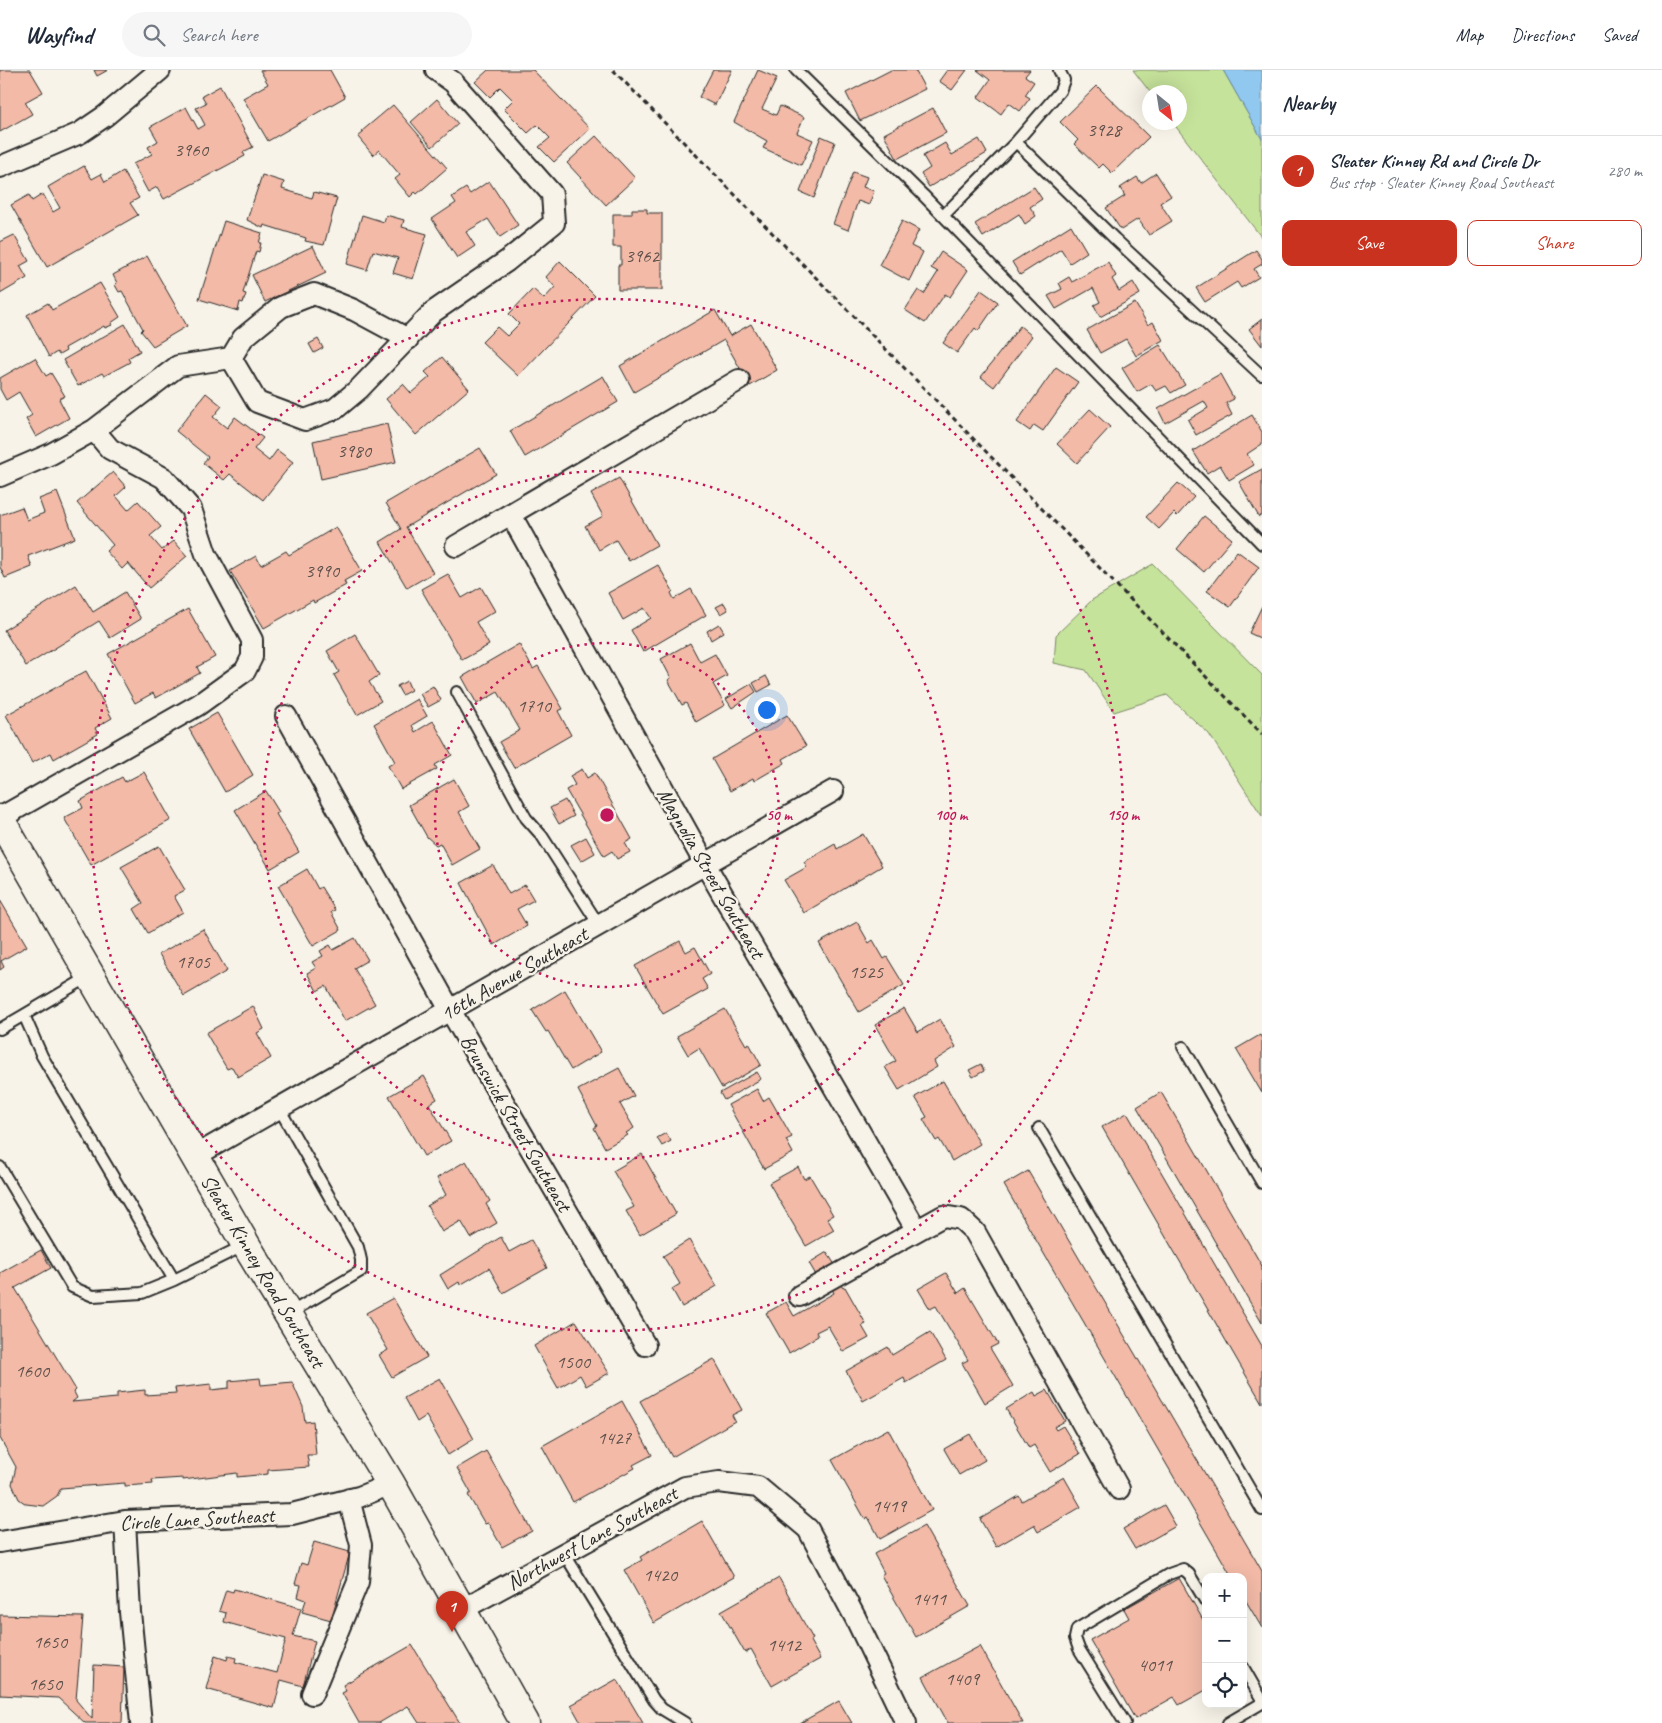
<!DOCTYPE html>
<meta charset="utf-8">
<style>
body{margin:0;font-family:Caveat,sans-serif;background:#f6f6f7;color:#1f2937}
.controls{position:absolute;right:15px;bottom:15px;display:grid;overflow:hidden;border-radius:10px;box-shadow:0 5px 20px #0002}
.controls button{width:45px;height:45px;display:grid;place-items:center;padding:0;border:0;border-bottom:1px solid #e0e1e3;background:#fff;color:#1f2937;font:25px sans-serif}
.compass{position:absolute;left:1142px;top:15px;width:45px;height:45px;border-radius:50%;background:#fff;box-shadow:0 5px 20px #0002;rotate:150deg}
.you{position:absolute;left:766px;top:639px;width:18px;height:18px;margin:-12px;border:4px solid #fff;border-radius:50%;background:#1a73e8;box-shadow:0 0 0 8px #1a73e833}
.badge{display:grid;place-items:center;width:32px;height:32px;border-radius:50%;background:#c8321e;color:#fff;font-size:16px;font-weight:700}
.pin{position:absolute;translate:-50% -41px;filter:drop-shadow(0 1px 2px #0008)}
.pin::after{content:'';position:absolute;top:26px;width:18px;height:15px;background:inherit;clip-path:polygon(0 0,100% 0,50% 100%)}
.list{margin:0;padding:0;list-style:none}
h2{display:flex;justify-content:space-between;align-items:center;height:65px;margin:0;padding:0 20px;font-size:21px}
h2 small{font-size:16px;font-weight:400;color:#747a83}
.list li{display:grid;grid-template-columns:32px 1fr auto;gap:15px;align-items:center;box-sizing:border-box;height:70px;padding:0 20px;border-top:1px solid #e0e1e3}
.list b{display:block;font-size:19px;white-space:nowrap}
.list p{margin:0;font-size:16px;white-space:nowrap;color:#747a83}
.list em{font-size:16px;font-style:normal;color:#747a83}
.actions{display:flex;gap:10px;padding:15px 20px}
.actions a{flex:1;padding:11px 0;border:1px solid #c8321e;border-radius:10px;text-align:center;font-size:18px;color:#c8321e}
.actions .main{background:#c8321e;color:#fff}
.icon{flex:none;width:28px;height:28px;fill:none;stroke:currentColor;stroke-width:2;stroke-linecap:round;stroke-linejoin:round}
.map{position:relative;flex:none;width:1262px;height:1653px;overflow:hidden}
header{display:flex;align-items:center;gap:30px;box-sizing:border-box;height:70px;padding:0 25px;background:#fff;border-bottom:1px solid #e0e1e3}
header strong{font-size:24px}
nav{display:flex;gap:28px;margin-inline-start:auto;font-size:18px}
.search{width:350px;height:45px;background:#f6f6f7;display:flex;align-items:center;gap:12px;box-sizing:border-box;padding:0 18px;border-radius:28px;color:#747a83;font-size:19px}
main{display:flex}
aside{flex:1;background:#fff}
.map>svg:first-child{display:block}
.green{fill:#c6e39b;stroke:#788763}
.water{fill:#91c8ef;stroke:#6889a1}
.building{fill:#f2baa7;stroke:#2b2b2b}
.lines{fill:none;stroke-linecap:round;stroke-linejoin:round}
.lane-casing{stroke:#2b2b2b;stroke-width:14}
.street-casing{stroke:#2b2b2b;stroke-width:24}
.secondary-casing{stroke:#2b2b2b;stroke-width:31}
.path{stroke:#2b2b2b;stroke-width:3;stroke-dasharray:5 4;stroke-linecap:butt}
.lane{stroke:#f7f3e8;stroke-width:10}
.street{stroke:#f7f3e8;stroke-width:20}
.secondary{stroke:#f7f3e8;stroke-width:28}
.ring{fill:none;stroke:#c2185b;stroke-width:2.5;stroke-dasharray:2.5 5}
.labels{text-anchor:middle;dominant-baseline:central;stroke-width:5;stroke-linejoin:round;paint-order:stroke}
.number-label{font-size:19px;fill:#5d4f4a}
.street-label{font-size:21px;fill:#2b2b2b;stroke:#f7f3e8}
.centre{fill:#c2185b;stroke:#f7f3e8;stroke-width:2.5}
.ring-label{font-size:15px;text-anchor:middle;font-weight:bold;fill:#c2185b;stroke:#f7f3e8;stroke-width:5;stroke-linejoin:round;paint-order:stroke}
</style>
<header>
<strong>Wayfind</strong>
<div class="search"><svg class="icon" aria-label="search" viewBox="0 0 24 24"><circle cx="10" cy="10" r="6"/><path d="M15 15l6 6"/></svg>Search here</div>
<nav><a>Map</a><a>Directions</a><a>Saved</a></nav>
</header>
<main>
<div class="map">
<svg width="1262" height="1653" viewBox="0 0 1262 1653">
<rect width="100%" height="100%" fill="#f7f3e8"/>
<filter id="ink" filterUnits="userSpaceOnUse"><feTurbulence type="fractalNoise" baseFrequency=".02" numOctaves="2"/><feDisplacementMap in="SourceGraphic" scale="10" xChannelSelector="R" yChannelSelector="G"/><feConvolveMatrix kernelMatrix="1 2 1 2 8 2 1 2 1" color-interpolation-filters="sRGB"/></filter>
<g filter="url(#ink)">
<!-- green -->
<path class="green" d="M1133,0h90l39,69v99l-89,-115 7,-1v-30h-30z
M1153,494l109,111v141l-53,-82 -42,-39 -53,17 -28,-42 -32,-7 2,-28 36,-35z"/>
<!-- water -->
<path class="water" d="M1223,0h39v69z"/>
<!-- building -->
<path class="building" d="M0,0h30l13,22 -18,10 7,12 -32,18z
M94,0h14l-11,6z
M260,0h70l15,27 -77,44 -25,-43 25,-14z
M488,0h45l57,59 -36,33 -15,-15 11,-9 -13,-13 -9,8 -24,-24 9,-9 -13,-13 -10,10 -15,-15z
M713,0h19l-17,35 -16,-8z
M758,0l19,8 -15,31 14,6 4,-9 24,11 -7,16 16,7 -12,25 -38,-17 4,-7 -33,-19z
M891,0h24l10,19 -65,32 -14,-28z
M947,0h20l-15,20 -13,-9z
M977,0h53l-5,6 9,6 -9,13 5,3 -10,13 -11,-8 -8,11 -23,-17 12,-17z
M220,16l33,61 -10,5 2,4 -81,43 -7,-12 -9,5 -15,-28 19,-10 -4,-7 10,-6 -8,-14 36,-20 12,22 7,-4 -9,-17 10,-5 -4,-7z
M1097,16l52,51 -37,36 -9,-9 -4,4 -25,-24 4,-4 -18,-18z
M437,29l21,25 -26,23 -21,-25z
M393,35l54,63 -30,26 -2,-2 -5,5 -15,-18 5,-4 -21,-25 -6,5 -15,-18 6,-5 -2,-1z
M933,38l13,25 -49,26 -13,-25z
M596,66l39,42 -29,27 -39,-42z
M821,66l14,6 -21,56 -14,-6z
M979,69l8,14 -58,34 -8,-13 9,-6 -7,-12 22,-13 7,12z
M84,96l8,13 9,-5 4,8 18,-11 16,27 -9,5 8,12 -91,52 -36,-62 18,-10 3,6 11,-7 10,18 7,-4 -12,-21z
M853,102l14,5 -4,10 11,4 -5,14 -11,-4 -10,29 -15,-6z
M1156,103l15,23 -11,7 12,18 -23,14 -11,-16 -17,11 -15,-22 19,-12 -5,-8 17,-11 4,6z
M262,105l22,7 -2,7 30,9 2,-6 23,6 -13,47 -19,-4 1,-3 -42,-13 -1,3 -16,-8z
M489,111l29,44 -18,12 -12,-18 -22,13 9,14 -18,12 -25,-39 24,-16 -4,-6 14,-9 4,6z
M1034,117l8,12 -12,8 6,9 -11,8 -6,-10 -36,23 -8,-13z
M632,139h15v4h15v77h-44v-25h3v-18h-8v-33h19z
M362,145l22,7 2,-7 18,5 -2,7 25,7 -14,45 -20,-6 5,-15 -25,-7 -6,19 -20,-6z
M224,151l38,12 -3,10h2l-2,9 -3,-1 -13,42 3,1 -3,9 -3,-1 -2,9 -39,-12z
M902,151l17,9 -8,16 12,6 -14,29 -30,-16z
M1071,155l16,27 -17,11 -9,-14 -41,26 -8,-13z
M14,165l15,26 -9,5 7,12 -27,16v-52z
M313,176l13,27 -61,29 -13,-27z
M1256,180l6,9v5l-8,5 5,8 -18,11 -4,-6 -32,20 -9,-14z
M941,182l27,18 -18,27 -5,-3 -20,29 -20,-13 13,-20 6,4 14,-22 -7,-4z
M147,186l40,70 -34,20 -12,-15 2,-2 -21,-38 -3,1 -4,-7 2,-2 -4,-8z
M560,191l35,35 -77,80 -36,-34 15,-15 10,9 12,-12 -10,-10 24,-25 11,10 11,-12 -9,-10z
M1108,192l8,14 -4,3 7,12 14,-9 7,12 -40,23 -6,-12 6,-3 -7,-14 -37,21 -8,-13 14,-7 -3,-6 10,-6 3,5z
M100,213l20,34 -9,6 1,2 -7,3 -1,-2 -39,22 1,3 -7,4 -2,-3 -8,5 -22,-42 21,-12 4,7z
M981,220l17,12 -20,29 -3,-3 -18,25 -14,-10z
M1135,233l13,22 5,-3 10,18 -27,16 -10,-17 -26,14 -13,-23z
M715,240l15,26 21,-12 26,46 -27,16 -26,-46 -90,52 -14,-26z
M1262,249v27l-13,-17z
M125,254l15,27 -12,7 2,4 -26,14 -2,-3 -24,13 -15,-26z
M1020,256l12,10 -38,51 -13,-10z
M318,269l5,9 -9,5 -5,-9z
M1160,275l25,40 -14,8 -5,-7 -10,5 -5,-7 -14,8 -15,-24z
M442,287l27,32 -53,46 -30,-36 17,-15 8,9 19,-16 -5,-5z
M35,288l11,18 5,-3 14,23 -6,3 10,19 -33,19 -10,-18 6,-4 -13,-23 -13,8 -6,-11v-11z
M1056,297l22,15 -35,49 -9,-6 -4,6 -13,-9z
M1220,304l14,25 -8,4 6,12 -36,20 -8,-15 20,-12 -4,-7 -39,22 -7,-14z
M603,306l15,26 -93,55 -15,-26z
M206,323l16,13 -9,11 14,11 8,-11 28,21 -9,11 15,12 8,-11 16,12 -30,38 -33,-26 -6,6 -21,-17 5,-6 -32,-26z
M1090,339l20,18 -33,36 -20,-19z
M1252,345l10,17v12l-15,10 7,11 -25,15 -9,-15 -13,8 -14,-22z
M387,354l9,38 -75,17 -8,-38z
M480,378l16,26 -90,53 27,46 -26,15 -27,-46 21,-13 -15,-26z
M1262,399v46l-3,2 -20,-35z
M113,402l13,15 -10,9 12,14 10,-9 23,26 -11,9 12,14 12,-9 13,15 -38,32 -21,-25 -6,6 -16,-18 7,-6 -36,-42z
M619,408l38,67 -28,16 -13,-21 -17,10 -14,-24 18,-10 -12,-22z
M1178,413l16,14 -17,19 -3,-3 -15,16 -13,-12z
M57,422l18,46 -47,18 4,11 -27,11 -5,-11v-52l22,-8 5,13 17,-7 -5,-14z
M1204,446l28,23 -28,33 -27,-23z
M336,457l26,44 -18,10 2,4 -32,18 -1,-3 -49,28 -34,-57 26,-15 5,9 25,-14 3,4z
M1237,481l22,16 -29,40 -23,-16z
M658,495l15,26 -2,2 3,6 17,-10 15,26 -63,37 -12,-22 20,-12 -7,-10 -21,12 -15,-27z
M448,504l14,24 19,-11 14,24 -19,11 13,23 -27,15 -41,-71z
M76,515l17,27 32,-20 16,27 -31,19 -11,-17 -73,45 -22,-36z
M724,533l4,7 -7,4 -5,-7z
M1262,536v33l-13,-6z
M188,539l27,48 -18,10 3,6 -44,25 -3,-5 -18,10 -27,-49z
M719,554l5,8 -13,8 -4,-9z
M355,564l24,41 -10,7 12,19 -24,14 -23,-40 5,-3 -12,-21z
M690,573l10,19 15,-8 12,22 -14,8 12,21 -29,17 -10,-19 -4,2 -14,-25 3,-2 -10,-19z
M519,574l14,25 5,-3 25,43 -5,2 13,24 -57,33 -15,-26 21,-12 -22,-38 -21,12 -15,-27z
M86,601l26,47 -17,10 3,6 -44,25 -3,-6 -19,10 -26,-48z
M766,606l5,9 -13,7 -5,-9z
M407,611l4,9 -9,5 -5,-9z
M751,614l5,8 -24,16 -6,-9z
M433,616l8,14 -13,7 -8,-13z
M417,629l10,17 -15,9 3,7 18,-11 19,34 -17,10 2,4 -36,20 -13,-23 7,-4 -21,-38z
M217,643l36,62 -28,17 -36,-63z
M787,645l19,31 -23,13 2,4 -31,18 -1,-3 -23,13 -18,-32z
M582,699l5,9 8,-5 37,66 -7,4 5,9 -13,7 -5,-8 -8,5 -38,-66 9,-5 -5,-9z
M144,702l27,48 -80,45 -27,-47 19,-10 -3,-7 42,-24 3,5z
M454,709l15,27 -10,6 21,37 -28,16 -12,-22 -4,2 -9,-8 -18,-32z
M266,721l13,21 -3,2 23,38 -29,17 -35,-59z
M565,730l9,16 -15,8 -9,-16z
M863,764l19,32 -78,47 -20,-33 23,-13 -3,-5 31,-18 2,5z
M586,767l9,16 -14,8 -10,-16z
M159,776l26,44 -11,6 9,16 -35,21 -14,-24 9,-6 -22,-36z
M493,795l16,29 16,-9 9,15 -17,9 10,17 -33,19 -33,-62z
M307,799l11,20 3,-2 14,23 -4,2 10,18 -28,16 -35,-60z
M0,830l27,46 -26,15 3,6 -4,3z
M857,852l12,21 4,-3 11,19 3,-2 17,28 -45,27 -40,-69z
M203,859l24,42 -43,25 -25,-42z
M355,868l13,22 -14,8 21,36 -30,17 -19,-35 -9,5 -10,-18 9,-5 -4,-6 11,-6 -3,-5 10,-6 3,5z
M680,871l6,11 9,-5 15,27 -8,5 6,10 -45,25 -28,-48z
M565,920l36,62 -30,18 -23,-39 -2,1 -14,-22z
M253,936l11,23 -7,4 14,25 -33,19 -6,-10 -5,2 -21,-36z
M904,938l14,24 22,-13 16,28 -22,14 3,6 -38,23 -14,-23 11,-6 -21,-36z
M725,939l21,36 3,-2 12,22 -39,23 -23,-40 -11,7 -11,-19z
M1260,965l2,4v54l-26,-44z
M981,994l3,7 -11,6 -4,-7z
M619,998l15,28 -14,8 14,24 -8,5 2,2 -23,13 -11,-20 3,-2 -19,-36z
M757,1002l4,7 -37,21 -4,-7z
M424,1006l13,23 -8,5 22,37 -27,15 -35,-60z
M943,1011l37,63 -28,17 -13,-22 -3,2 -13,-22 4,-2 -12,-20z
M757,1019l6,12 6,-4 23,40 -6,3 7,13 -29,16 -36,-64z
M1161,1022l101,174v57l-125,-216z
M1127,1043l135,233v57l-160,-276z
M666,1063l5,8 -9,5 -5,-8z
M642,1084l34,60 -36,21 -14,-24 8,-4 -21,-36z
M466,1091l24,40 -4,3 11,19 -26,15 -10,-17 -19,11 -15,-26 19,-11 -9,-17z
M798,1097l6,12 6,-3 23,39 -6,3 7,12 -28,16 -37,-63z
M1028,1101l234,400v57l-19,-32v-19h-11l-228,-392z
M501,1167l8,15 22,-12 16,28 -44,25 -14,-25 -29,17 -1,-3 -11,7 -8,-14z
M689,1170l28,46 -35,21 -10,-18 8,-5 -17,-28z
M41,1180l10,18 -36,20 61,102 -2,2 3,6 -5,4 45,-4v-5l28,-3v5l31,-2 -1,-5 36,-4v6l18,-2v-7l31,-3 1,7 31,-3 11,25 2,15 8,-1 3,34h-9l2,12 -41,3v4l-31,3v-4l-54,7v-2l-31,2 1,4 -28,2v-3l-64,5 -4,8 -14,10 -17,-2 -7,-5 -7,-15 4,-17 -16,-29v-165z
M827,1182l8,13 -19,10 -7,-12z
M946,1203l12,20 7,-5 33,56 -8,4 23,38 -28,17 -23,-40 6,-3 -32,-54 -6,3 -12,-20z
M840,1214l3,4 2,-1 21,37 -4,2 7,12 -26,14 -15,-26 -12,6 2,4 -29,17 -23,-40 20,-11 8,14 40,-23 -2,-4z
M393,1228l34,59 -35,20 -13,-22 9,-5 -22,-37z
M576,1251l33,52 -23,13 -6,-11 -22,13 -24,-42z
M930,1262l16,28 -40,23 -2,-5 -41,23 -17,-30 42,-24 4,8z
M714,1289l28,51 -10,5 3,6 -63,36 -32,-56z
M440,1308l34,61 -26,16 -22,-39 -9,6 -13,-24z
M1047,1320l18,31 -11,6 2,3 7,-4 17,28 -30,18 -16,-27 -5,3 -23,-39 28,-17 2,4z
M622,1331l30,54 -19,10 2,3 -62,34 -31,-56z
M888,1359l44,81 -52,29 -12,-22 -3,2 -33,-59z
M970,1364l15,26 -26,15 -15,-26z
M486,1381l46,80 -30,16 -14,-24 -3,1 -17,-29 3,-2 -14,-25z
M1064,1407l17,30 -43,25 -4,-7 -38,22 -16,-28 39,-23 3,5z
M1164,1435l12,21 -41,23 -12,-20z
M702,1451l32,56 -80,46 -30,-53 18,-10 -2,-3z
M924,1456l46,80 -54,31 -35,-62 3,-2 -10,-19z
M314,1472l36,10 -19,68 -29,-8 4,-12 -8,-3 3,-12 -6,-1 6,-21 6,2z
M779,1508l34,61 -3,2 10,18 -48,27 -21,-37 -6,4 -24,-42z
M1179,1508l27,47v65l-27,15 -5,-8 -39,22 -45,-79 39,-22 -5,-9z
M234,1519l67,19 -8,28 22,5 -12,45 -22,-6 -7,28 -68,-19 9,-33 12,4 1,-4 8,2 -1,4 42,11 9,-34 -62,-17 2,-9 -7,-2 7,-21 7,2z
M0,1545l83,2 -7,83 16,19 2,-54 30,2 -2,56h-37l-27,-25 -58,-3z
M412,1575l48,78h-41l-11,-17 -29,17h-20l-17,-30 4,-2 -3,-6z
M980,1576l43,77h-75l-25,-46z
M617,1609l26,44h-62l-10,-18z
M839,1631l13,22h-52z"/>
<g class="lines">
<defs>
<path id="lane" d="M796,0l127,125 339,349
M1059,0l5,10 -4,11 -44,51 99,97 146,136
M943,146l73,-74
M457,622l69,126 16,18 57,89
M90,906l-66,39 18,41 132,224 71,-35
M0,959l24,-14
M1183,977l79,136
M279,1038l79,139 3,13v11l-73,43
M1039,1058l223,382
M0,1097l72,120 21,9 49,-3 32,-13
M564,1483l90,147 8,9 23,14
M1243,1597l19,33
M1125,1653l-46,-74 -4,-11 2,-9 92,-55 14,-5 6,5 17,28
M1228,1653l34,-20"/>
<path id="street" d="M0,97l80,-34 25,-17 55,-46
M231,288l26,44 48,18 30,-11 24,-20 74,-77 74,-51 47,-38 -2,-29 -99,-112 -17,-12
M231,288l12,-20 38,-31 33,-13 40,16 54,29
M0,406l51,-22 43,-24 84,-64 53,-8
M511,445l194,349 211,365
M456,476l283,-166
M286,646l164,294 195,335
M0,748l198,-113 47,-34 7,-14v-17l-46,-86 -15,-45 -27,-31 -54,-29 -16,-19
M195,1086l638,-365
M799,1226l144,-80 18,3 14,13 144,257
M125,1451l5,91 11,111
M0,1472l125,-21 167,-7 67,-17 32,-13
M461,1540l224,-123 34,-5 39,5 50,42 48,90 50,104
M312,1624l46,-112 3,-37 -12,-46"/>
<path id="secondary" d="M0,749l246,426 145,239 134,239"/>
</defs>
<!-- lane casing -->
<use href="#lane" class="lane-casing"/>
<!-- street casing -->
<use href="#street" class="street-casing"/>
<!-- secondary casing -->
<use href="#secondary" class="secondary-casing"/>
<!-- path -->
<path class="path" d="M613,0l649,664"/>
<!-- lane -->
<use href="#lane" class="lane"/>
<!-- street -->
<use href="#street" class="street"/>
<!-- secondary -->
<use href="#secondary" class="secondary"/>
</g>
</g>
<!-- distance rings -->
<g class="ring">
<circle cx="607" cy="745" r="172"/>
<circle cx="607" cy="745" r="344"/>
<circle cx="607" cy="745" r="516"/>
</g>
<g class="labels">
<!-- number labels -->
<g class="number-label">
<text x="1104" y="60">3928</text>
<text x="191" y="80">3960</text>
<text x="642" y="186">3962</text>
<text x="354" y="381">3980</text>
<text x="322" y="501">3990</text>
<text x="534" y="636">1710</text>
<text x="193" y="892">1705</text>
<text x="866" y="902">1525</text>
<text x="573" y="1292">1500</text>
<text x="32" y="1301">1600</text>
<text x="614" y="1368">1427</text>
<text x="889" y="1436">1419</text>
<text x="660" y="1505">1420</text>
<text x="929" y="1529">1411</text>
<text x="50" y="1572">1650</text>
<text x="784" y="1575">1412</text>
<text x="1155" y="1595">4011</text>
<text x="962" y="1609">1409</text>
<text x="45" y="1614">1650</text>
</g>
<!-- street labels -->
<g class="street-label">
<text transform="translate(711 803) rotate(60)">Magnolia Street Southeast</text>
<text transform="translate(514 904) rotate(-30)">16th Avenue Southeast</text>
<text transform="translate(516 1053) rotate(60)">Brunswick Street Southeast</text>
<text transform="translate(263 1201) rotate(59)">Sleater Kinney Road Southeast</text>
<text transform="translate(197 1449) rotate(-3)">Circle Lane Southeast</text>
<text transform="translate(592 1468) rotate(-29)">Northwest Lane Southeast</text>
</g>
</g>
<circle cx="607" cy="745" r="8" class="centre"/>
<g class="ring-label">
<text x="779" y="750">50 m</text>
<text x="951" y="750">100 m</text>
<text x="1123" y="750">150 m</text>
</g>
</svg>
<div class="controls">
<button>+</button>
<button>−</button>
<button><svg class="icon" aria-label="locate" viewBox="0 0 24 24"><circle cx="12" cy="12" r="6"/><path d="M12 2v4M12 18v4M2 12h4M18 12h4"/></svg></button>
</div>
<svg class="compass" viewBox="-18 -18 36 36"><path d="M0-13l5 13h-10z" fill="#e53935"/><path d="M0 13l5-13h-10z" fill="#747a83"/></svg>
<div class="you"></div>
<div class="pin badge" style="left:452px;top:1562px">1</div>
</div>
<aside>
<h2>Nearby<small></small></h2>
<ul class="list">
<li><span class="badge">1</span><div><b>Sleater Kinney Rd and Circle Dr</b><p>Bus stop · Sleater Kinney Road Southeast</p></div><em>280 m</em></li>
</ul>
<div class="actions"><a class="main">Save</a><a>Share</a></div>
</aside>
</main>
